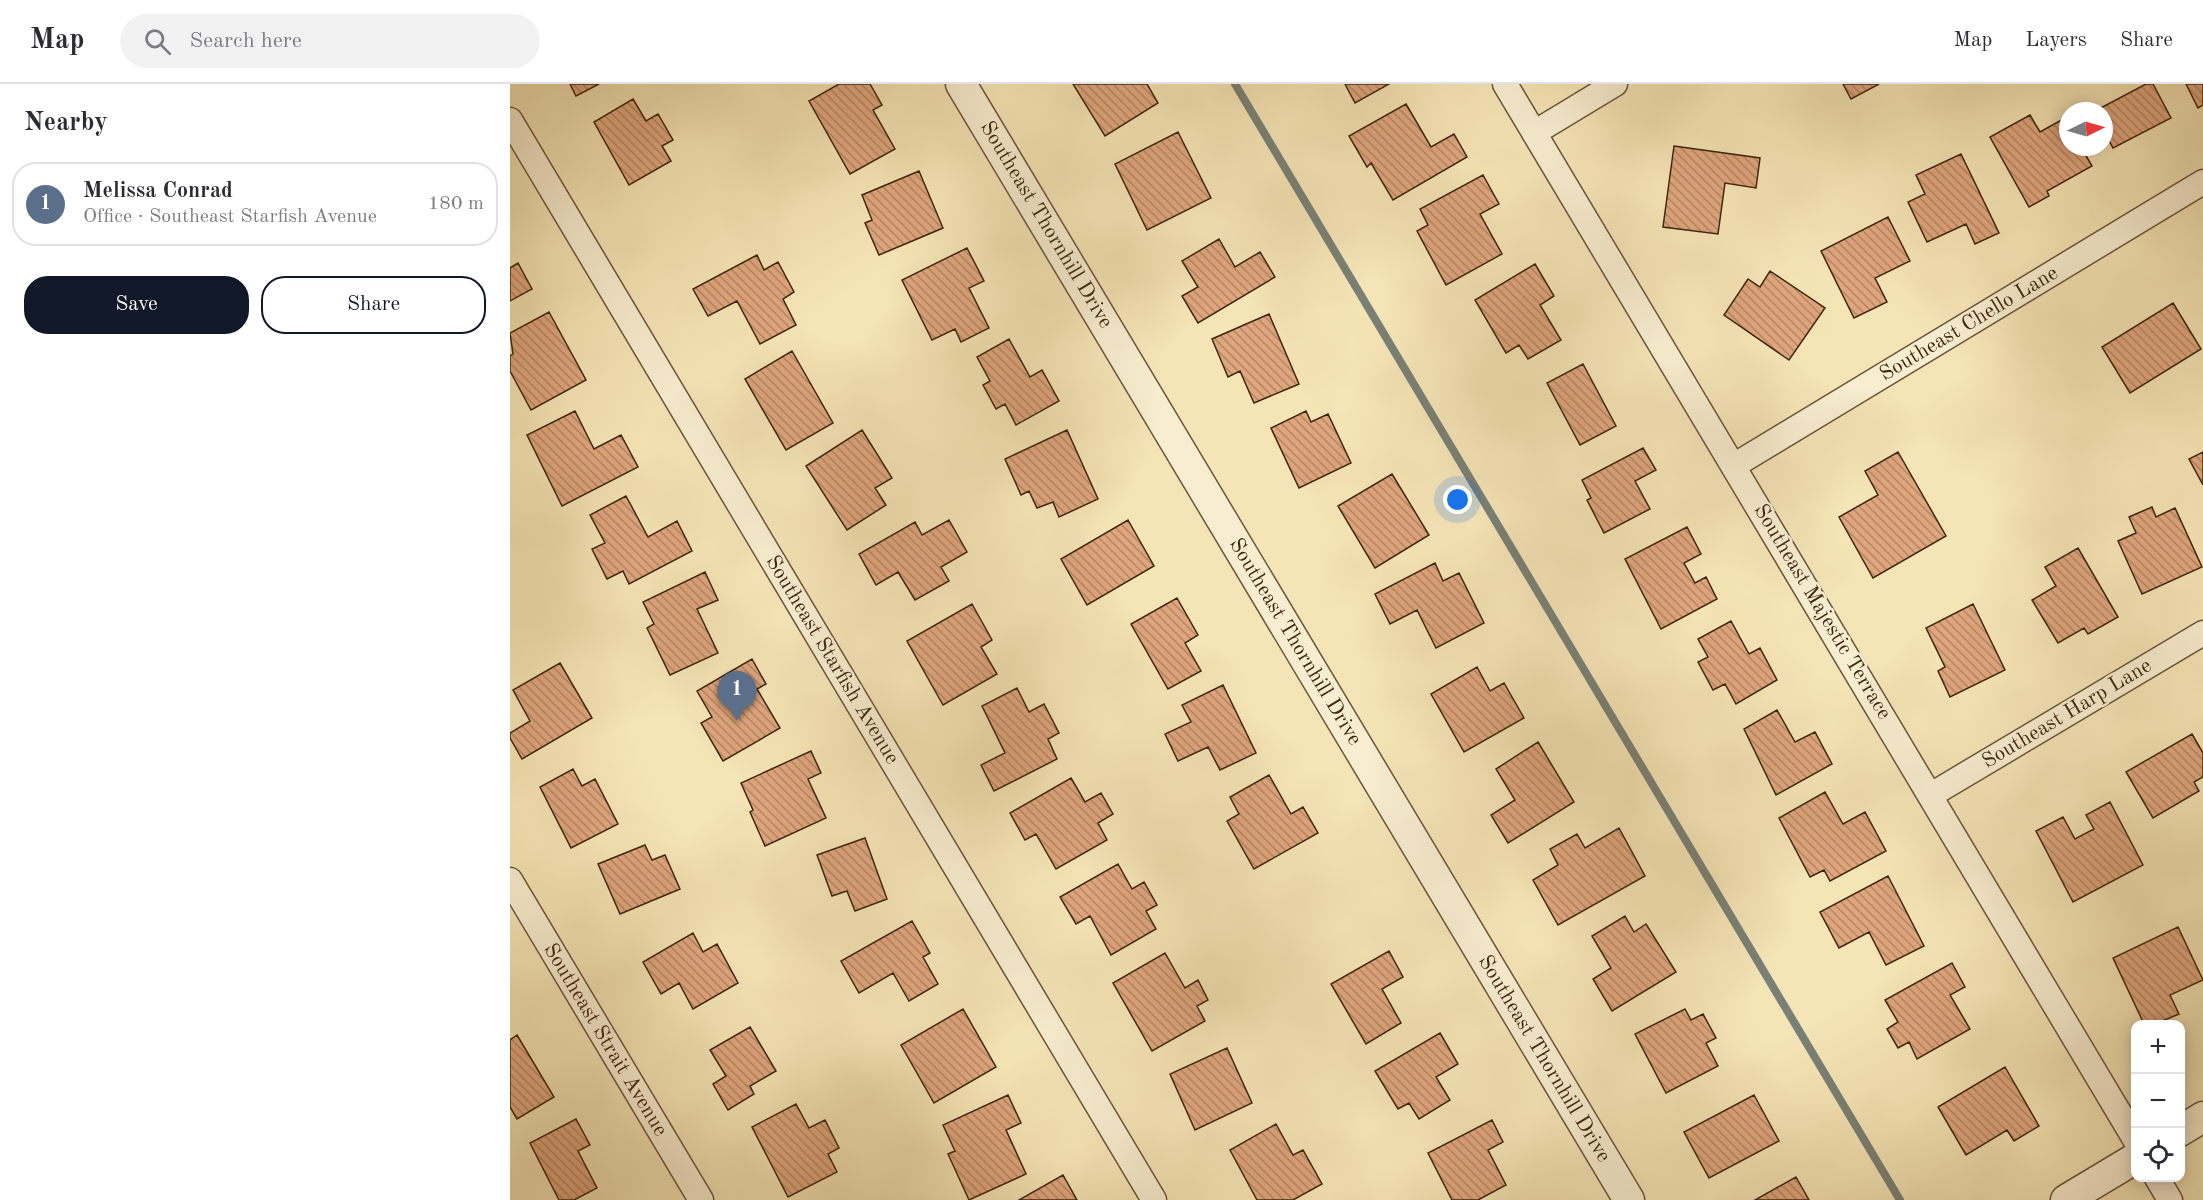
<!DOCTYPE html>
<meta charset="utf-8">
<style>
body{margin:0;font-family:"Old Standard TT",serif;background:#f2f2f3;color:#2b2b33}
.controls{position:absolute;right:18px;bottom:18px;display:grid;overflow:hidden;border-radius:12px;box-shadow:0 3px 15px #0003}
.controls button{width:54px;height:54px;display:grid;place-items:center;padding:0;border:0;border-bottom:2px solid #e1e1e2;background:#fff;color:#2b2b33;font:30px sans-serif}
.compass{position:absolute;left:1549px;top:18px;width:54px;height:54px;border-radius:50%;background:#fff;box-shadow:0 3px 15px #0003;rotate:85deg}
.you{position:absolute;left:948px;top:416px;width:21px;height:21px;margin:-15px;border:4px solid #fff;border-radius:50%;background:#1a73e8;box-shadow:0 0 0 9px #1a73e833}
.badge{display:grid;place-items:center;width:39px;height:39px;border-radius:50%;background:#111827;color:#fff;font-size:20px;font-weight:700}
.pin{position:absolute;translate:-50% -50px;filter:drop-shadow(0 2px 3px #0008)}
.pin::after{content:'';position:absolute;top:32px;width:21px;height:18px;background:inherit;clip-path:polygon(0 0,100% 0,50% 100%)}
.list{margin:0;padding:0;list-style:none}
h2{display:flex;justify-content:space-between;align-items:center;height:78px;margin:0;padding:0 24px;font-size:26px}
h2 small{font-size:20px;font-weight:400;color:#7c7c81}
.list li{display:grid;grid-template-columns:39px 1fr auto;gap:18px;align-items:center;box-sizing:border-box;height:84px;margin:0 12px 12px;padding:0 12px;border:2px solid #e1e1e2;border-radius:24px}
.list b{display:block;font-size:22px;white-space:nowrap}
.list p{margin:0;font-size:20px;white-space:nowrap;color:#7c7c81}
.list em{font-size:20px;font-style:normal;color:#7c7c81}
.actions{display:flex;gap:12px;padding:18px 24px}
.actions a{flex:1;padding:14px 0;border:2px solid #111827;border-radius:24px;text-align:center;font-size:21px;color:#111827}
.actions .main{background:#111827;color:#fff}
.icon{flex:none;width:33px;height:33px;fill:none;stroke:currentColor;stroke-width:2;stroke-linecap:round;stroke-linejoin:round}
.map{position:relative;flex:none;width:1693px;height:1116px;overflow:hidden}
header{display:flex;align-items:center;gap:36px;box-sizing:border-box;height:84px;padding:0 30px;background:#fff;border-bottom:2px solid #e1e1e2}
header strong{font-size:28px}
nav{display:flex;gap:33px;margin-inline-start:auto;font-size:21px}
.search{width:420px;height:54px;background:#f2f2f3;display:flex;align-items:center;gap:15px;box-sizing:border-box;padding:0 21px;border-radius:33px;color:#7c7c81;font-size:22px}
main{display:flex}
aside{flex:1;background:#fff}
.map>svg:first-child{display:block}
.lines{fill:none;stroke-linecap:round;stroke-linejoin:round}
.stream{stroke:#798075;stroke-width:8}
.building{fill:url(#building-back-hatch);stroke:#3d260e;stroke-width:1.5}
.minor-casing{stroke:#6b5638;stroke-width:27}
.tertiary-casing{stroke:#6b5638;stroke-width:33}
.minor{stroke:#f8edd0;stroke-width:24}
.tertiary{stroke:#f8edd0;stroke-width:30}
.labels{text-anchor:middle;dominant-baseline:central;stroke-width:5;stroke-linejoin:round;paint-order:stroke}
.street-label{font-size:21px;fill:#3d260e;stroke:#f8edd0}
</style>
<header>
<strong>Map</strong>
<div class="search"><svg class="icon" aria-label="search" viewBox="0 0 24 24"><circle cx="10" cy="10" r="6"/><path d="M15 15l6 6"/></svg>Search here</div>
<nav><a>Map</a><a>Layers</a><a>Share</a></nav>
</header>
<main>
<aside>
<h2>Nearby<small></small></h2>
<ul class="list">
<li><span class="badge" style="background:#5c6f8a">1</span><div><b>Melissa Conrad</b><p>Office · Southeast Starfish Avenue</p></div><em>180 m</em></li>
</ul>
<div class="actions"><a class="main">Save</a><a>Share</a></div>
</aside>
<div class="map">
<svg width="1693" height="1116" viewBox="0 0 1693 1116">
<defs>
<pattern id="building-back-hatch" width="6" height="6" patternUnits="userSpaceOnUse" patternTransform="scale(1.5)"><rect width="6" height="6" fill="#dfa57d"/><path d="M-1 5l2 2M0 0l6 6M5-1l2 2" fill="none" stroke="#b68665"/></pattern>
</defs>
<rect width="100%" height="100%" fill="#f5e4b6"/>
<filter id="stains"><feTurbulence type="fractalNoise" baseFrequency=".00333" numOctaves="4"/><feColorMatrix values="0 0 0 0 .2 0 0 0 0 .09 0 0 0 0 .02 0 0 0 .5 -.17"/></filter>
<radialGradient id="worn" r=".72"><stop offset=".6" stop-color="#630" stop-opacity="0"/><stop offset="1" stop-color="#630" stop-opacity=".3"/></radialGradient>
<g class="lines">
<!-- stream -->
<path class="stream" d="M725,0l665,1116"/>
</g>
<!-- building -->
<path class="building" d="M60,0h29l-23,12z
M329,0h31l12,21 -9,5 22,39 -45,25 -41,-73z
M563,0h74l11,19 -53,33z
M835,0h44l-34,19z
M1333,0h36l-28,15z
M1636,0h7l18,34 -58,30 -9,-17v-20h-9z
M1676,0h17v21l-5,3z
M123,15l13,22 12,-7 15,26 -11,6 9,15 -42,24 -35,-63z
M896,20l25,43 23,-13 13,23 -74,43 -22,-37 -4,4 -18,-31z
M1520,31l10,17 25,-14 3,5v24h13l11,19 -45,25 2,5 -20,11 -39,-70z
M668,48l33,66 -64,32 -32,-66z
M1164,62l86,12 -4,30 -31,-5 -7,51 -55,-7z
M1451,70l38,79 -24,11 -9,-20 -39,18 -19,-40 17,-8 -9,-19z
M409,87l24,57 -64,27 -14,-32 7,-3 -10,-25z
M973,91l16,29 -19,10 22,40 -56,31 -29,-54 11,-6 -8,-16z
M1378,133l22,44 -35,17 12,24 -33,16 -33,-67z
M709,155l16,28 25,-15 15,25 -77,46 -16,-27 16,-9 -16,-26z
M457,164l17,33 -15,7 20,40 -28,14 -6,-13 -23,11 -30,-60z
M247,171l7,15 14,-8 16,30 -11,7 13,26 -36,19 -23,-43 -29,15 -15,-27z
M8,179l14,26 -22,12v-33z
M1025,180l19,32 -14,9 21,35 -33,19 -9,-14 -13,8 -31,-53z
M1260,187l55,37 -36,52 -65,-45 24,-36 12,8z
M1663,219l28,46 -71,44 -28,-46z
M39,228l37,68 -55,30 -21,-39v-15l3,-2 -3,-21z
M759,230l30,70 -45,19 -14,-32 -12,6 -16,-38z
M499,255l21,38 12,-7 17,31 -43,24 -11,-21 -9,5 -13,-24 7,-4 -13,-24z
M282,267l41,72 -47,27 -41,-71z
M1073,280l33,62 -36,19 -33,-62z
M65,327l19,38 27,-14 17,32 -76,39 -35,-71z
M796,327l5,11 17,-8 23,49 -52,25 -28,-60z
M352,346l30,48 -17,10 11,17 -39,25 -41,-64z
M557,346l31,69 -39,18 -6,-15 -16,6 -8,-17 -8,4 -16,-36z
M1133,364l13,22 -21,11 15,28 -46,24 -17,-33 4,-2 -9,-18z
M1388,368l48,84 -73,42 -34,-61 39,-22 -13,-24z
M1693,368v33l-14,-26z
M882,390l37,61 -54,33 -37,-62z
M116,412l22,41 29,-16 15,30 -63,33 -6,-13 -16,8 -15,-30 13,-6 -15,-28z
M1642,423l4,10 19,-9 27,59 -60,27 -24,-53 18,-8 -7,-16z
M439,436l18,32 -26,15 8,14 -34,19 -17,-28 -22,13 -17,-31 56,-32 7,13z
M618,436l26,46 -67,39 -26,-46z
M1177,443l14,27 -17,9 11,20 11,-6 11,22 -56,30 -36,-70z
M1568,464l40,69 -30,17 -4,-6 -26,15 -26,-43 24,-14 -11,-19z
M925,479l8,18 16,-8 25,50 -48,25 -19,-38 -27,14 -15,-30z
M195,488l13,28 -21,9 21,44 -48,22 -23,-47 7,-4 -11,-22z
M667,514l21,37 -13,8 16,28 -33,18 -37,-65z
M462,520l20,36 -11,7 16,27 -54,31 -36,-64z
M1463,520l32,66 -55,27 -12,-26 7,-4 -19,-39z
M1221,537l18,33 11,-6 17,32 -41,24 -11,-20 -12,6 -15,-28 10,-5 -10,-18z
M242,575l14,25 -9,5 23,39 -57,33 -22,-38 11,-6 -15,-26z
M50,579l32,55 -70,41 -12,-21v-5l20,-12 -17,-31z
M967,583l13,24 14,-8 20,35 -60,34 -33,-58z
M713,601l33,68 -36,17 -12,-23 -30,14 -13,-27 26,-12 -9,-17z
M507,604l12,24 15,-8 15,29 -11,6 9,20 -63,32 -13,-26 24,-12 -23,-47z
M1267,626l18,32 20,-10 17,32 -56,31 -32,-66z
M1682,650l11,19v24l-9,5 5,9 -46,27 -27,-46z
M1028,658l36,60 -66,41 -17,-28 24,-15 -19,-31z
M301,667l10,22 -13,6 18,39 -61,28 -15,-34 3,-2 -12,-27z
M63,685l9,17 13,-7 23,45 -47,24 -31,-61z
M759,691l22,39 12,-7 15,26 -64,36 -27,-48 12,-7 -9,-17z
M561,694l14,24 16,-9 12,21 -15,9 9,17 -51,29 -20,-35 -11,6 -15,-27z
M1315,708l18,32 22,-12 21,39 -56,30 -6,-11 -14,7 -31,-59z
M1600,718l33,63 -70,37 -37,-71 27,-14 12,22 19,-10 -8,-14z
M1109,744l26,48 -87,49 -25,-45 25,-15 -8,-16 27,-15 8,14z
M355,754l22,61 -32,12 -8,-20 -15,5 -15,-41z
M135,761l7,15 13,-5 15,34 -60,25 -22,-50z
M608,780l14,25 12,-7 13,23 -11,6 10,18 -45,26 -21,-39 -14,8 -16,-27z
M1378,792l36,70 -38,19 -17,-33 -30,16 -19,-36z
M1115,832l9,16 12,-8 30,48 -64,39 -19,-32 18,-11 -19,-32z
M402,837l18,32 -7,4 15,27 -29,17 -16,-28 -34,20 -18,-32z
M1668,843l25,53 -33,15 9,19 -24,10h-11l-31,-66z
M183,849l10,19 14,-8 21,39 -45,26 -14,-26 -18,11 -18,-32z
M879,867l14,26 -21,12 19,34 -35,21 -35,-60z
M655,869l20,35 13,-8 10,20 -11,6 8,15 -53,30 -39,-68z
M1442,879l13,24 -15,8 20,34 -53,30 -8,-17 -11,6 -11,-19 11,-7 -13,-22z
M453,925l33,58 -62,36 -33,-58z
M1175,925l6,11 12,-6 13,24 -10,5 12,23 -52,27 -31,-59z
M240,943l26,44 -26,15 4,8 -26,16 -15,-26 13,-8 -16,-26z
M930,949l18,31 -22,13 14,23 -31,19 -10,-16 -11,6 -23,-38z
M7,951l37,62 -37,22 -7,-12v-67z
M717,964l25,55 -57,27 -25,-56z
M1495,983l34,59 -25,15 -7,-11 -41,25 -28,-48z
M498,1011l13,28 -15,7 20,44 -57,26 -21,-46 7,-3 -12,-26z
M1244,1011l25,46 -70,37 -25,-46z
M286,1020l13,24 16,-8 14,28 -11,6 9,18 -49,25 -36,-70z
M66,1035l14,26 -12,6 19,37 -23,12h-15l-29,-57z
M982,1036l11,22 -15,8 18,35 -28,15h-26l-24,-47z
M766,1040l17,31 10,-5 19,34 -29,16h-36l-27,-50z
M553,1091l14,25h-58z
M1286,1093l13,23h-54z"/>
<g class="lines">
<defs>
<path id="minor" d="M995,0l631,1057
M0,36l644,1080
M1024,49l81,-49
M1225,381l468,-283
M1421,711l272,-162
M0,796l191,320
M1647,1094l13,22"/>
<path id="tertiary" d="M451,0l668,1116
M1670,1047l23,-14
M1556,1116l70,-42"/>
</defs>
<!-- minor casing -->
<use href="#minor" class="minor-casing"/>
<!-- tertiary casing -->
<use href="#tertiary" class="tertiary-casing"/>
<!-- minor -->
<use href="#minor" class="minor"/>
<!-- tertiary -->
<use href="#tertiary" class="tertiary"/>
</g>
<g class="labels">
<!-- street labels -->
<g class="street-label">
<text transform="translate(536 141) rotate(59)">Southeast Thornhill Drive</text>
<text transform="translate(1459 240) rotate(-31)">Southeast Chello Lane</text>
<text transform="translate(1312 528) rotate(59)">Southeast Majestic Terrace</text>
<text transform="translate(785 558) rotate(59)">Southeast Thornhill Drive</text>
<text transform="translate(322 576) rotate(59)">Southeast Starfish Avenue</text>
<text transform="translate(1557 630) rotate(-31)">Southeast Harp Lane</text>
<text transform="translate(95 956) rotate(59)">Southeast Strait Avenue</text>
<text transform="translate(1034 975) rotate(59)">Southeast Thornhill Drive</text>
</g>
</g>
<rect width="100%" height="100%" filter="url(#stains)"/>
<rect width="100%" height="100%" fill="url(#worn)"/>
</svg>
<div class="controls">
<button>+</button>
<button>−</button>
<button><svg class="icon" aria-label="locate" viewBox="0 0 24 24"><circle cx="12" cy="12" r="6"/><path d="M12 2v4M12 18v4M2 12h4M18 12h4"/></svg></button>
</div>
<svg class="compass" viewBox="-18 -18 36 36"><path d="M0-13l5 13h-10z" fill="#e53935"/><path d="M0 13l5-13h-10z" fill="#7c7c81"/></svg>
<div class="you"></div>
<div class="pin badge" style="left:227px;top:637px;background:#5c6f8a">1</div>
</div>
</main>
